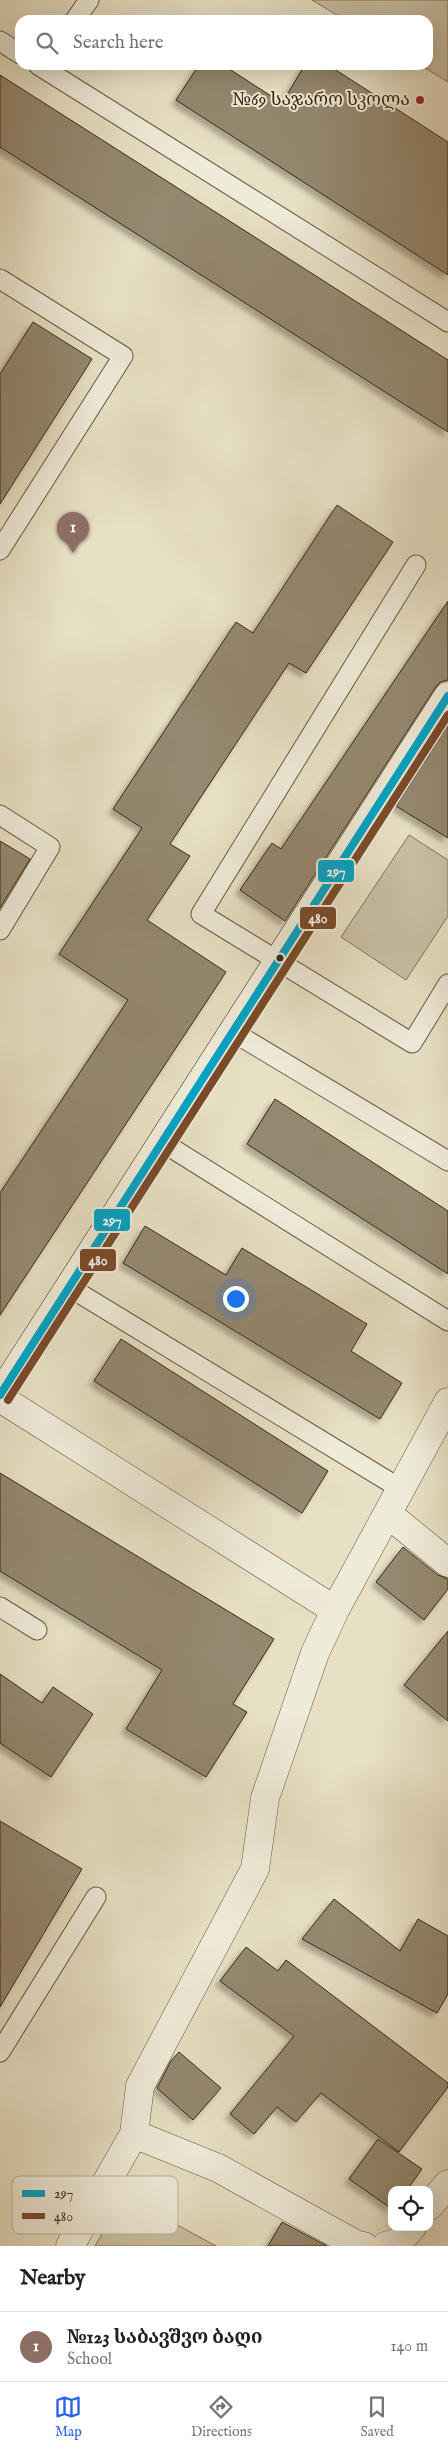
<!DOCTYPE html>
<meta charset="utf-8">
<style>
body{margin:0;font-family:"IM FELL English","Noto Serif Georgian",serif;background:#f2f2f2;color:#202124}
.controls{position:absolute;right:15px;bottom:15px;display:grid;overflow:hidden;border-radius:10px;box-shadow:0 5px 20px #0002}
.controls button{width:45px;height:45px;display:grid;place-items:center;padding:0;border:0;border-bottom:1px solid #e0e0e0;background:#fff;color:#202124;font:25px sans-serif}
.you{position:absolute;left:235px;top:1298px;width:18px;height:18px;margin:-12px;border:4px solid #fff;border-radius:50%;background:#1a73e8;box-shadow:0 0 0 8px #1a73e833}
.badge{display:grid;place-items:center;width:32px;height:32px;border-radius:50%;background:#2563eb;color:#fff;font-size:16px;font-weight:700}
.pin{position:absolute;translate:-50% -41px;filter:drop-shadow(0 1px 2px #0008)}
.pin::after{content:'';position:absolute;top:26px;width:18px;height:15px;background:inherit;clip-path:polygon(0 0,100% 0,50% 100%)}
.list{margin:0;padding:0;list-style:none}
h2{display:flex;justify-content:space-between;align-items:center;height:65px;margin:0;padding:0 20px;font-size:21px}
h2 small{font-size:16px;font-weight:400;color:#757577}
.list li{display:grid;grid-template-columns:32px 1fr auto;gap:15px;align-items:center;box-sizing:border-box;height:70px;padding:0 20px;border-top:1px solid #e0e0e0}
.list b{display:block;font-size:19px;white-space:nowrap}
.list p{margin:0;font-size:16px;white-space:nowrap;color:#757577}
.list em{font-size:16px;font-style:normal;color:#757577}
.icon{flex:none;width:28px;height:28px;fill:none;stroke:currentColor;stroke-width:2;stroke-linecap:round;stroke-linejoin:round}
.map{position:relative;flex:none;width:448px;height:2246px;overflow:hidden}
.search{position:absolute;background:#fff;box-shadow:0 5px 20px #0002;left:15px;right:15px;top:15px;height:55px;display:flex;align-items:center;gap:12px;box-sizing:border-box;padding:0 18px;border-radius:15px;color:#757577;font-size:19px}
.sheet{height:135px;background:#fff}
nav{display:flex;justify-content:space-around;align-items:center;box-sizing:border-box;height:70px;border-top:1px solid #e0e0e0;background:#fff;font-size:14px;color:#757577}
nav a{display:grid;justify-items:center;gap:2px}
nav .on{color:#2563eb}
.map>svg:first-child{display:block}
.green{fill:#cac1a6;stroke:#82755e}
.building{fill:#948870;stroke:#3b2915;filter:url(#shadow)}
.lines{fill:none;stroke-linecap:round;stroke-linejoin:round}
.lane-casing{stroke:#665741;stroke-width:21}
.street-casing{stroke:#665741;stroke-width:29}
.secondary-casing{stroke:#3b2915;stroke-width:29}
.lane{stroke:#efebd9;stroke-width:19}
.street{stroke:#efebd9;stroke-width:28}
.secondary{stroke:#efebd9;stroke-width:28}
.bus-1-casing{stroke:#efebd9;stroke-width:11}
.bus-2-casing{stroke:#efebd9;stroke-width:11}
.bus-1{stroke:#03a3c5;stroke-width:8}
.bus-2{stroke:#7a4b2a;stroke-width:8}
.poi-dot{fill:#8f2418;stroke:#efebd9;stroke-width:2}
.bus-dot{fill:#3b2915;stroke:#efebd9;stroke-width:2}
.labels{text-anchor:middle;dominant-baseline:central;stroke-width:4;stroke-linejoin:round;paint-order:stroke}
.poi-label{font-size:18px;fill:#3b2915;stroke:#efebd9;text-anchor:end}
.key{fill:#efebd9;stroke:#b9b19e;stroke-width:1}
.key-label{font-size:14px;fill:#3b2915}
.line-badge{stroke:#efebd9;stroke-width:2}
.badge-label{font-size:14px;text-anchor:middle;font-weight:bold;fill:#fff}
</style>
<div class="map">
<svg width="448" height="2246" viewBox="0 0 448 2246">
<defs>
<filter id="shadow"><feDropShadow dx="-4.5" dy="4.5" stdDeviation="2.5" flood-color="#0004"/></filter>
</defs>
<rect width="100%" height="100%" fill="#e7e0c4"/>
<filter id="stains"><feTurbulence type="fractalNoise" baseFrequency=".004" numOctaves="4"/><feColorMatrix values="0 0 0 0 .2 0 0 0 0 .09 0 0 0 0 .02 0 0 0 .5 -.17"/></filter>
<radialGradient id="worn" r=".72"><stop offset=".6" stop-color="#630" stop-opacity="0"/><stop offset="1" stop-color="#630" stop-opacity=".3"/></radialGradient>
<!-- green -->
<path class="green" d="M312,0h136v82l-28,-17h8v-45h-83z
M409,835l39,25v56l-42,64 -65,-43z
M124,2196l92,50h-121z"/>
<!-- building -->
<path class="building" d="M199,65h24l59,38 23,-38h23l120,77v133l-272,-175z
M0,75l448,285v72l-448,-285z
M33,322l59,37 -92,145v-130z
M337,505l56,37 -87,131 -17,-10 -119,181 20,12 -43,64 79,52 -226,343v-122l128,-193 -69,-46 83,-126 -29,-19 123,-187 17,11z
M448,601v79l-8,2 -5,6 -150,233 -45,-31 32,-47 9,6z
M448,725v113l-52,-32z
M0,841l30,18 -30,49z
M275,1099l173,112v63l-201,-130z
M145,1226l81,49 16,-27 125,76 -16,27 51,32 -22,36 -257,-156z
M121,1339l207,132 -26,42 -208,-132z
M0,1473l274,166 -41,65 14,8 -41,65 -80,-48 36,-59 -162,-99z
M403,1547l35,28 10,4v10l-24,31 -48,-38z
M448,1631v90l-44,-36z
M0,1674l42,29 11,-16 40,27 -42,63 -51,-34z
M0,1821l82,48 -82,138z
M334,1899l66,52 18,-32 30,17v58l-11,19 -135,-74z
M246,1947l32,24 8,-11 162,123v4l-49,65 -78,-59 -25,29 -19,-15 -23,27 -24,-20 64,-78 -74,-55z
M179,2052l42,36 -28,32 -36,-32 14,-27z
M378,2139l44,30 -15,21h-15v19l-43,-30z
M282,2222l45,24h-59z"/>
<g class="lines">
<defs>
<path id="lane" d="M75,20l14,-20
M0,41l20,13
M38,65l410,257
M0,279l123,77 -123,194
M416,565l-215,349 211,129 36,-59
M0,815l50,32 -50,83
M233,1032l215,129
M162,1142l286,179
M69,1287l332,202
M0,1607l37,23
M0,2052l96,-155"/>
<path id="street" d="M0,1398l335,212
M388,1514l60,49
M134,2134l84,34 139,77 7,1
M429,2206l19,-22
M70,2246l64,-112 6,-48 115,-217 10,-71 50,-145 20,-43 113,-208
M386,2246l13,-4 13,-15"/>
<path id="secondary" d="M0,1395l448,-699"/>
</defs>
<!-- lane casing -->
<use href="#lane" class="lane-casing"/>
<!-- street casing -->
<use href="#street" class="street-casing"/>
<!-- secondary casing -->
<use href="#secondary" class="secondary-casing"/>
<!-- lane -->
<use href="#lane" class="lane"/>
<!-- street -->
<use href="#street" class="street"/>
<!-- secondary -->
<use href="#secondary" class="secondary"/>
<defs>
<path id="bus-1" d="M0,1395l448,-699"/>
<path id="bus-2" d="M8,1400l440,-685"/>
</defs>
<!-- bus-1 casing -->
<use href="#bus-1" class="bus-1-casing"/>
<!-- bus-2 casing -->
<use href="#bus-2" class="bus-2-casing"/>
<!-- bus-1 -->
<use href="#bus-1" class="bus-1"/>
<!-- bus-2 -->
<use href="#bus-2" class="bus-2"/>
</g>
<!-- markers -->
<circle class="poi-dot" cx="420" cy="100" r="5"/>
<circle class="bus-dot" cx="280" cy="958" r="4.5"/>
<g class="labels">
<!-- poi labels -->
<g class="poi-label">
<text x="410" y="100">№69 საჯარო სკოლა</text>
</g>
</g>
<!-- legend -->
<rect x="12" y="2176" width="166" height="58" rx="8" class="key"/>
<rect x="22" y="2190" width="23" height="7" fill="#03a3c5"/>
<rect x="22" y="2213" width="23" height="6" fill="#7a4b2a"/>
<g class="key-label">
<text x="54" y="2198">297</text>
<text x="54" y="2221">480</text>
</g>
<g class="line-badge">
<rect x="317" y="859" width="38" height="24" rx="5" fill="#03a3c5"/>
<rect x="299" y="906" width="38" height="24" rx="5" fill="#7a4b2a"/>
<rect x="93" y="1208" width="38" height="24" rx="5" fill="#03a3c5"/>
<rect x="79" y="1248" width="38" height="24" rx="5" fill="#7a4b2a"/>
</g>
<g class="badge-label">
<text x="336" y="876">297</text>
<text x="318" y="923">480</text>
<text x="112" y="1225">297</text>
<text x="98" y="1265">480</text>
</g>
<rect width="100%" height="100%" filter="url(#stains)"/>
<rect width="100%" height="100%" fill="url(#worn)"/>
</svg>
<div class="controls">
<button><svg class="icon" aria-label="locate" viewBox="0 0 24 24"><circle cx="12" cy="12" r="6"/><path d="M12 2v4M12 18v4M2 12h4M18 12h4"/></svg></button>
</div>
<div class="you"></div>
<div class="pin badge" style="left:73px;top:553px;background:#8d6e63">1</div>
<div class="search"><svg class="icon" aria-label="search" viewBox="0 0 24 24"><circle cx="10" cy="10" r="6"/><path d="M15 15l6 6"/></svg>Search here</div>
</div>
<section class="sheet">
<h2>Nearby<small></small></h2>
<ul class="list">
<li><span class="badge" style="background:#8d6e63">1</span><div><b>№123 საბავშვო ბაღი</b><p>School</p></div><em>140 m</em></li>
</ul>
</section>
<nav>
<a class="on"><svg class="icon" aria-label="map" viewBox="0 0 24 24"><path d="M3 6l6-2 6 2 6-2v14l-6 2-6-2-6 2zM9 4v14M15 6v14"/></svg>Map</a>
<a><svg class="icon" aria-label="directions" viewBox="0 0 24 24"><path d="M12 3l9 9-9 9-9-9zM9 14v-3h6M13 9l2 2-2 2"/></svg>Directions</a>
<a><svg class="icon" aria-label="saved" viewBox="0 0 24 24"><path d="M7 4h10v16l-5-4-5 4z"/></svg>Saved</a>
</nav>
